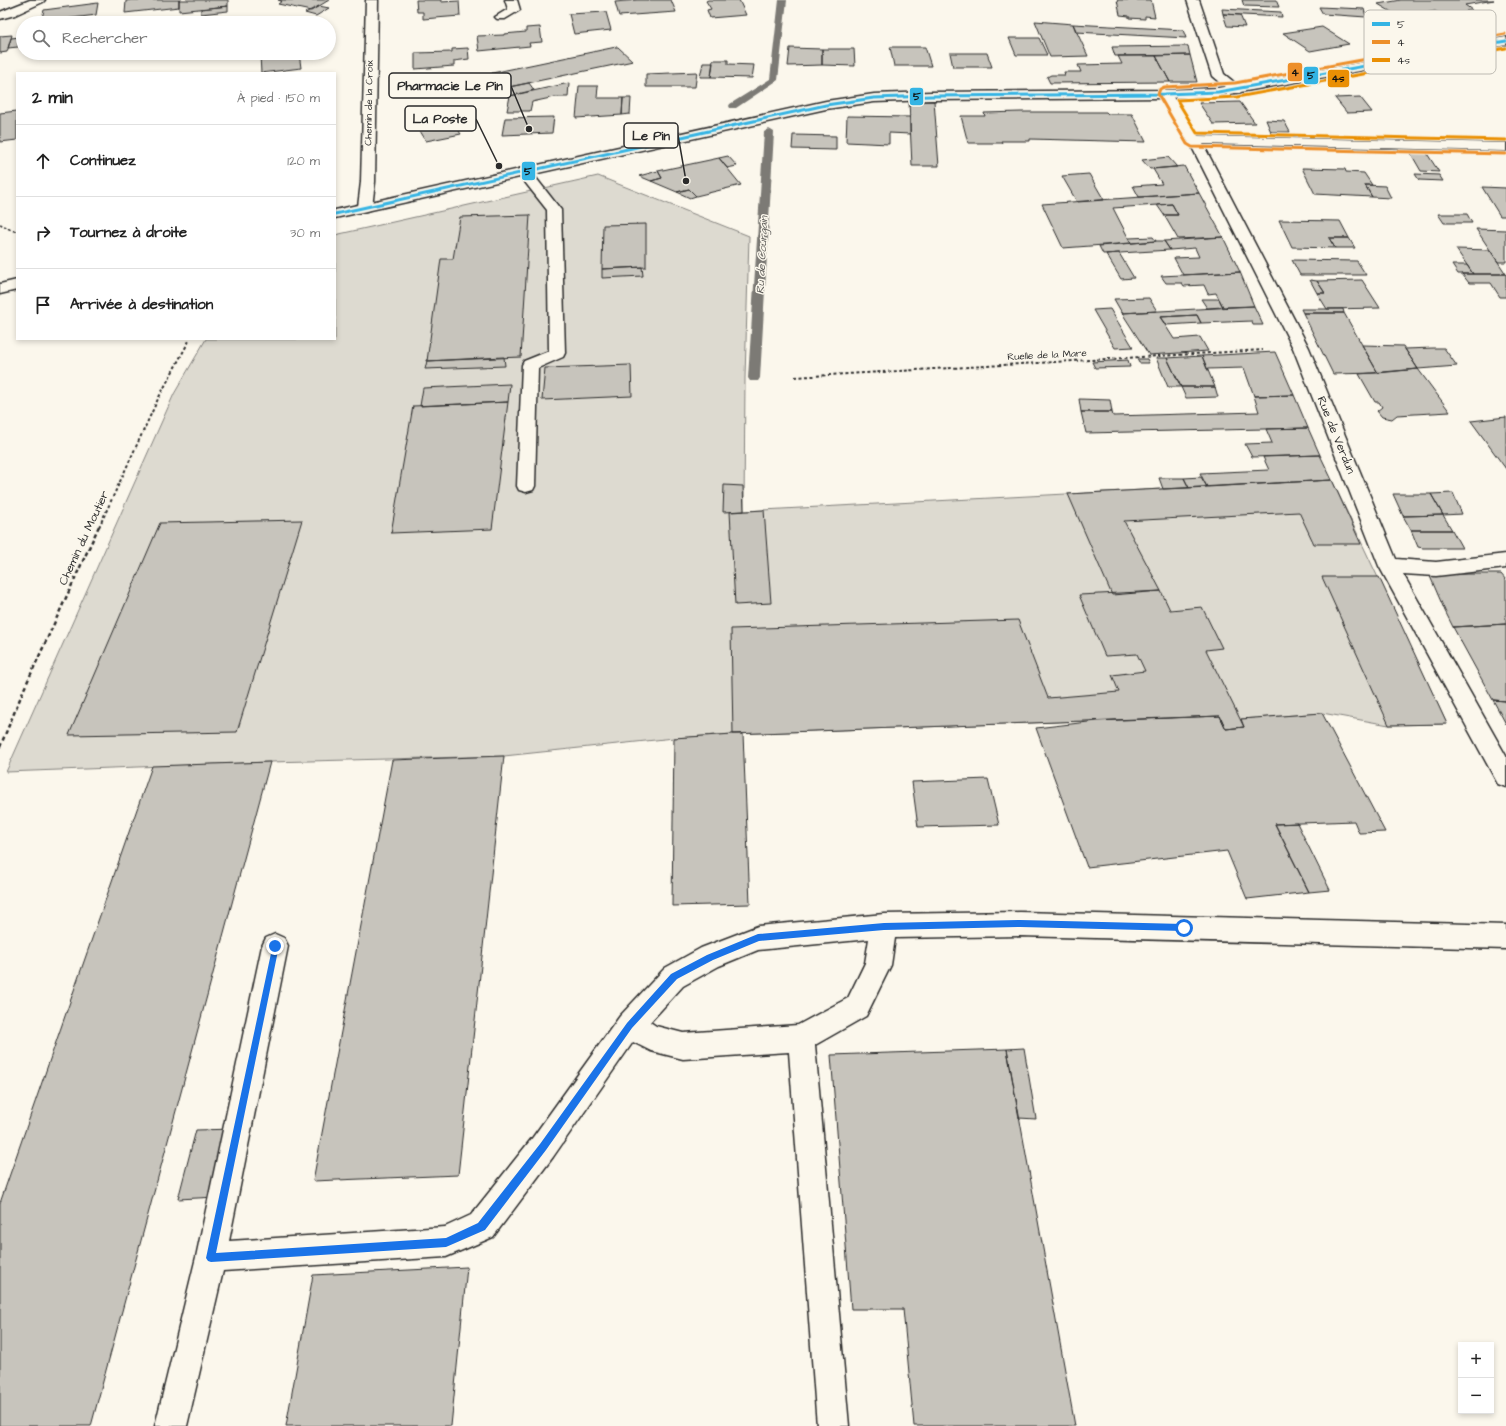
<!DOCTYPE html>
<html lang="fr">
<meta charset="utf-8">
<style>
body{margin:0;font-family:"Architects Daughter",sans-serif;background:#f6f6f6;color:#222}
.controls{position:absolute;right:12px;bottom:12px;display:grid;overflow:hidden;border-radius:0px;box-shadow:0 2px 6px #0003}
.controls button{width:36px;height:36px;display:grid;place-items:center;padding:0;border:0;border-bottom:1px solid #e0e0e0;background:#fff;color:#222;font:20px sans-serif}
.stop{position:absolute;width:12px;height:12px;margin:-9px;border:3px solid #1a73e8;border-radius:50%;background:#fff}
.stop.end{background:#1a73e8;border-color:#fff;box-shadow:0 1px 4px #0008}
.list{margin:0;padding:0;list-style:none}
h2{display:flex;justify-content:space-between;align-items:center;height:52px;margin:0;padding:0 16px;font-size:17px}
h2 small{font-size:13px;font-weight:400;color:#767676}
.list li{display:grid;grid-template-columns:26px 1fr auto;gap:12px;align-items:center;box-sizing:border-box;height:72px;padding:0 16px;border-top:1px solid #e0e0e0}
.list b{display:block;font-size:15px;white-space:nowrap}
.list em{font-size:13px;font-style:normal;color:#767676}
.icon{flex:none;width:22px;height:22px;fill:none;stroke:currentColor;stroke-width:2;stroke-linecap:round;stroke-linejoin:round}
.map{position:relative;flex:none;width:1506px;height:1426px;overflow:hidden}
.search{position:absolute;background:#fff;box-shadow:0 2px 6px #0003;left:16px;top:16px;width:320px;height:44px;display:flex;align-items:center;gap:10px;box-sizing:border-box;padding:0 14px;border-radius:22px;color:#767676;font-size:15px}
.panel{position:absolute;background:#fff;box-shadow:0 2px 6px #0003;left:16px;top:72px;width:320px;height:268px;border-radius:0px}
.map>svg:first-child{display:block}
.green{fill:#dddad0;stroke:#84827e}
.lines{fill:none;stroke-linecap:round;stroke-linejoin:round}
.stream{fill:#7b7a75;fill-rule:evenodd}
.building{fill:#c7c4bc;stroke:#2b2b2b}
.lane-casing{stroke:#2b2b2b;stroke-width:3}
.street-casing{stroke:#2b2b2b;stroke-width:3}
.secondary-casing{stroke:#2b2b2b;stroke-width:3}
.path-far2{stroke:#2b2b2b;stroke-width:1.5;stroke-dasharray:2.5 2;stroke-linecap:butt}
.path-far1{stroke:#2b2b2b;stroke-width:2;stroke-dasharray:3 2.5;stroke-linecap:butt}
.path{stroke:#2b2b2b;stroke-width:2.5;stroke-dasharray:4 3;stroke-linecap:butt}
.lane{fill:#fbf7ec;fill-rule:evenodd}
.street{fill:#fbf7ec;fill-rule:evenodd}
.secondary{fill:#fbf7ec;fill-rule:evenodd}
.bus-1-casing{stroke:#fbf7ec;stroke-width:5}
.bus-2-casing{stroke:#fbf7ec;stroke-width:5}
.bus-3-casing{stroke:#fbf7ec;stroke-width:5}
.bus-1{stroke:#34b4e4;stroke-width:3}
.bus-2{stroke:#ed8f2a;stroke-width:3}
.bus-3{stroke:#ea8f04;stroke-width:3}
.route{fill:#1a73e8}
.labels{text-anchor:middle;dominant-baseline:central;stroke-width:3;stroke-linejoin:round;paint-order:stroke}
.far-street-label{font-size:10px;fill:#2b2b2b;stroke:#fbf7ec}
.far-water-label{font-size:11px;font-style:italic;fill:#5a5956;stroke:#fbf7ec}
.street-label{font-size:12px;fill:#2b2b2b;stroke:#fbf7ec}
.key{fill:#fbf7ec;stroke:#bdbab2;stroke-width:1}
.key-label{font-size:11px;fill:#2b2b2b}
.leader{fill:none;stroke:#2b2b2b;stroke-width:1.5}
.callout-dot{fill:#2b2b2b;stroke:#fbf7ec;stroke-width:1.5}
.callout{fill:#fbf7ec;stroke:#2b2b2b;stroke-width:1.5}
.callout-label{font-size:13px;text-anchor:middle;font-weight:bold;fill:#2b2b2b}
.line-badge{stroke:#fbf7ec;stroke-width:1.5}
.pale-badge-label{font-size:11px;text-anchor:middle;font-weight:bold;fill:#111}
</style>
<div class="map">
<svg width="1506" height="1426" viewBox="0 0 1506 1426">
<rect width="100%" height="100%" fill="#fbf7ec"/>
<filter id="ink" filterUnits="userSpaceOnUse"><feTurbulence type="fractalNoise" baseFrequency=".025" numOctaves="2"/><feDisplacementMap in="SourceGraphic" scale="8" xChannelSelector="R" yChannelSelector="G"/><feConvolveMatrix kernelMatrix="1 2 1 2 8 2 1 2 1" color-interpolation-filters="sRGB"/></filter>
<g filter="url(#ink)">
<!-- green -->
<path class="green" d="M598,176l151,60 -4,142 -1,133 588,-31 115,244 -58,1 -67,-12 -81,6 3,8 -18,2 -7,-13 -486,18 -59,4 -170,18 -234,6 -264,10 168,-378 32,-55h129v-104z"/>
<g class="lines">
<!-- stream -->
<path class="stream" d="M779,0h8l-9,80 -42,28h-6l-1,-2 1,-2 40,-25z
M769,129l5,3 -14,246 -2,3h-8l-2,-3 16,-246z"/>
</g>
<!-- building -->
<path class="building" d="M131,0h48v7l-54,6 1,-12z
M179,0h49v6l-49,5z
M278,0h51l-18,11 -33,-7 4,-3z
M416,0h25v2l18,-1 1,15 -37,3v-7h-6z
M637,0h34l5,12 -57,4 -4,-14z
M708,0h31l7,15 -36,3 -3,-8 4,-1 -5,-8z
M1117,0h34l4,17 -10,-1v3l-16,-1v-2l-9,-1z
M1242,0h34l3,7 -35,-1z
M1401,0h93l-29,5 7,5 -6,1 2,1 -25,3 -8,-4 -31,6h-4l-22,-13z
M98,3l-2,12 -55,7 3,-12z
M228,6v5l-27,3v-5z
M319,6l10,2 -13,8 -11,-3z
M1319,7l45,2 2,8 -43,-3z
M1222,9l59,3 1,5 -59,-3z
M606,12l5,18 -37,4 -5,-20z
M1223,14l17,1 5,12 -18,-1z
M1035,21l38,3 15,32 -38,1z
M1073,24l110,6 3,8 -110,-6z
M540,27l2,15 -13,1 1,3 -51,5 -2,-15 27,-1v-1l22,-2v-4z
M1322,27l27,17 -39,7 -27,-18z
M12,35l-5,17 -7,1v-17z
M20,37l-2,10 -10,1 3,-10z
M1009,38h30l8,17h-31z
M1188,46l2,9 -75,1 -3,-9z
M616,47h2l15,14 -129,27 -12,-15z
M890,47h35l6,19h-37z
M468,48l1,11 -15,2v5l-39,3v-16l37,-1v-3z
M790,48l32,1v16l-34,1z
M822,49h32l1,17 -33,-1z
M280,53h19l2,15 -40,5 -1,-18z
M950,53h37l5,14h-39z
M1190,55l7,27h-27l-14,-26z
M1118,56h38l14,26 -120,1 -3,-6 4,-2h14l-1,-3h17l-3,-7 44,-1z
M713,60h15v4l26,1 -2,13 -41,-1z
M703,63h10l-2,14h-11z
M697,72l-2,15h-49v-13z
M529,83l5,7 -24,6 -6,-8z
M569,83l-1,14h-13l-23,5 -2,9h-23l3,-15z
M579,86h19l-1,12h26l-1,17 -46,3z
M1360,97l12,15 -25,1 -12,-15z
M623,98h8l-1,16 -8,1z
M909,101h25l5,65h-27z
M1240,102l15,21 -42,1 -14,-21z
M445,110l16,24 -35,7 -14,-24z
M17,111v29l-17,2v-29z
M1021,112h85l2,2h24l14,28 -116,-3v2h-29l1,2h-34l-7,-27h24l-1,-3z
M847,116l63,1v17l-21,-1v11l-43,-2z
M554,117l-2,16 -50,2 3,-17z
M1266,120l18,1 6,11h-19z
M793,135l43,1v14l-44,-1z
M1410,152h16l13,20 -18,-1z
M728,156l9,10 -10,2 -8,-10z
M1168,157l9,10 -27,2 -8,-9z
M719,158l22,27 -45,11 -7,-7 -12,3 -26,-11 11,-3 -4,-7z
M1184,166l15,27 -60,4 -6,-11 29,-2 -9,-15z
M1302,168l43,1 1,3 18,1 8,12h-7l7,12 -57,-3z
M658,171l4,7 -11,3 -12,-5z
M1089,174l15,26 -27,2 -15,-26z
M1415,174l24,1 4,6 -24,-1z
M1365,185l20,1 6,12 -19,-1z
M1482,187l24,1v28h-6z
M689,189l7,7 -6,2 -13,-6z
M1199,193l24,44 -45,2 -14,-24h14l-6,-11 -59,4 18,35 -68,5 -21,-44z
M1172,204l6,11h-14l-7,-10z
M1438,214h29l5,9h-28z
M530,215l-9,142 -94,4 14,-102h12l7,-42z
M1279,220l61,1 9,17h-20l6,10 -43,-1z
M646,224v43l-44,2 1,-44z
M1476,229l30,1v32h-8z
M1153,237l3,4 -25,2 -2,-5z
M1223,237l17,35 -57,3 -9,-17 25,-1 -4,-9 -25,2 -6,-9z
M1329,238h20l6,10h-20z
M1156,241h8l6,9 -67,4 -4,-8z
M1456,249l34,1 16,24h-33z
M1119,253l15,25 -13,1 -15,-25z
M1292,260l65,1 9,14h-66z
M1452,265h15l6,9h-15z
M642,267l1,9 -41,2v-9z
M1240,272l14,34 -31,1 -7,-14 -8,1 -4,-9 -20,1 -2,-3h-16l-5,-7z
M1462,274h44v23h-6l-9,-14h-22z
M1310,280l7,1 8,12h-8z
M1362,280l18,28 -53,1 -10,-16h8l-8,-12z
M1149,298l8,13 -35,2 -8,-14z
M1201,299h18l4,8 -16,1z
M1254,306l9,19h-10l-1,-4 -51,2 -4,-8 -37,2 14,22 26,-2 8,14 -59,4 -27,-42z
M1110,309l23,38 -18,1 -22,-38z
M1301,309h42l1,4h-41z
M1303,313h41l34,60 -45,1z
M1197,315l4,8 -35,2 -6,-8z
M1362,345l41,1 15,23 -40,4z
M1433,348h11l13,18 -39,3 -13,-20z
M1275,352l19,43 -40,1 -10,-28 -37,1 -5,-13z
M1202,356l13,31h-34l-14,-29z
M504,357l1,9 -80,3 2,-8z
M1156,358h11l14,29h-13z
M1137,359h10l2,4h-10z
M1128,360l2,7 -35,1 -3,-6z
M631,365l1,31 -90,4 3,-32z
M1418,369l32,43 -53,3 -5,4 -10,-2 -5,-6 5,-4 -3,-5h-4l-16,-28z
M510,384l-2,18 -88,4 3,-18z
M1181,387h34l3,10 -32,1z
M1294,395l14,33 -222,5 -5,-21h31l1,4 146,-4 -5,-16z
M1079,399l31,1 2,12h-31z
M508,402l-16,127 -101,4 22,-127z
M1506,417v52l-35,-48z
M1308,428l12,27 -68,2 -7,-13 27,-1 -6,-14z
M1320,455l12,25 -125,7 -7,-14 69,-3 -6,-13z
M1201,477l6,10 -18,1 -5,-10z
M1159,478h25l5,10 -26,1z
M1332,480l29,64h-47l-15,-32 -175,9 37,70 -49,4 -44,-101z
M724,485l19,1 1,25 -21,1z
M1453,493l9,21 -19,1 -12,-21z
M1393,494h38l12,21 -40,1z
M764,510l7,93 -36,2 -5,-93z
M1443,515l9,15h-41l-8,-14z
M302,520l-65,212 -168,3 91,-212z
M1411,530h41l10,18h-39l-5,-1z
M1429,574h72l5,6v44l-53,3 -8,-16z
M1322,577h57l68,147 -58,1z
M1161,591l9,19 32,-3 20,41 -16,2 38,77 -18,2 -6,-13 -487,18 -2,-105 287,-9 30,78 71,-6 -7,-17 33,-4 -8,-17 -32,2 -26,-61z
M1506,624v77l-13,-1 -40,-73z
M1493,700l13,1v23z
M1322,713l63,119 -26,1 -5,-12 -79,3 34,68 -62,7 -20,-48 -140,16 -51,-139 61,-7 123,-5 6,13 18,-2 -3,-8z
M733,734h10l7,170 -78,2 2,-168z
M504,756l-46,419 -145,6 79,-421z
M270,762l-179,664h-91v-223l152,-437z
M988,779l11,46 -81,2 -6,-45z
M1297,823l33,67 -21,2 -34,-68z
M1024,1048l12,71 -17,-1 -12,-69z
M1007,1049l68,377h-161l-11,-117h-52l-20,-254z
M235,1129l-18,68 -39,2 18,-69z
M467,1267l-16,159h-165l27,-151z"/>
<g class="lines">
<defs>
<path id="lane" d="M524,168l5,1 32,41 4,143 -2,4 -25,11 -3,118 -2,4 -7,2 -7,-2 -2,-4 5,-121 2,-4 25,-10 -2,-141 -30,-38 2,-3z"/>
<path id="street" d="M30,0h15l-2,2 -28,13 -15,4v-7z
M366,0h12l-3,182 -3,25 -2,3 -5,1 -5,-1 -2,-3 3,-25z
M505,0h12l3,10 -15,9h-8l-2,-2 13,-8z
M1187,0h12l25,74 16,13 2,3 -2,3h-8l-20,-17z
M1165,90l4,1 29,45 308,7v8l-303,-7 106,204 87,211 40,3 70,-8v14l-70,8 -33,-2 103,182v31l-8,-3 -119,-218 -86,-218 -99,-197 -35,-57 2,-3z
M1020,912l486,13v24l-486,-13 -125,2 -4,27 -25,51 -51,29 34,381h-32l-28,-374 -106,7 -32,-8 -18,-9 -80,115 -60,80 -47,20 -223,14 -36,155h-32l41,-169 66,-311 4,-8 9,-4 9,4 4,8 -59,295 216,-14 26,-12 62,-78 87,-121 45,-48 36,-20 57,-22 126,-12zM869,939l-4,24 -17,35 -50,27 -115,8 -27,-7 -6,-4 33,-36 36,-20 39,-16z"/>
<path id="secondary" d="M1506,37v8l-288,51 -53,2 -234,2 -57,2 -48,7 -491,109v-8l491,-109 48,-7 57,-2 234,-2 53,-2z
M17,280v10l-17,4v-10z"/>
</defs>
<!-- lane casing -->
<use href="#lane" class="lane-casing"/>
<!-- street casing -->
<use href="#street" class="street-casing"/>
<!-- secondary casing -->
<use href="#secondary" class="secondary-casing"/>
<!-- path-far2 -->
<path class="path-far2" d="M0,224l11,5"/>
<!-- path-far1 -->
<path class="path-far1" d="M8,228l9,4
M795,377l468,-27
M99,527l59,-128 32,-60"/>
<!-- path -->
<path class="path" d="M0,747l24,-58 75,-163"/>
<!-- lane -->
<use href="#lane" class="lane"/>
<!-- street -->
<use href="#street" class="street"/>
<!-- secondary -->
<use href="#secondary" class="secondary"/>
<defs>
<path id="bus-1" d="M335,214l491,-109 48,-7 57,-2 234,-2 53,-2 288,-51"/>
<path id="bus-2" d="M1505,34l-270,49 -71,4 -4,2 -2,5 29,50 5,3 314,7"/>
<path id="bus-3" d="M1506,48l-269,49 -60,3 20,33 309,7"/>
</defs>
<!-- bus-1 casing -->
<use href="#bus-1" class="bus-1-casing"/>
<!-- bus-2 casing -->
<use href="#bus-2" class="bus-2-casing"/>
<!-- bus-3 casing -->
<use href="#bus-3" class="bus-3-casing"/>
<!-- bus-1 -->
<use href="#bus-1" class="bus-1"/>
<!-- bus-2 -->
<use href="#bus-2" class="bus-2"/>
<!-- bus-3 -->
<use href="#bus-3" class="bus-3"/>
</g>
</g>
<!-- route -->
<path class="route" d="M1020,920l164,4 4,4 -4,3 -164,-4 -136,3 -125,11 -46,19 -36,19 -45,49 -86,122 -61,80 -39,17 -235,15 -3,-1 -2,-3 67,-314h5l1,2 -63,307 230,-15 32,-15 62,-79 87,-121 44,-49 36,-19 51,-21 126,-11z"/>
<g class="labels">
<!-- far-street labels -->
<g class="far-street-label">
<text transform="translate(369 103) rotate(-89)">Chemin de la Croix</text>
<text transform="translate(1047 355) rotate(-3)">Ruelle de la Mare</text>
</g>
<!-- far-water labels -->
<g class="far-water-label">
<text transform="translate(762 255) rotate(-87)">Ru de Courgain</text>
</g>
<!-- street labels -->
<g class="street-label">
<text transform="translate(1336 435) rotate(68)">Rue de Verdun</text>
<text transform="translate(84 538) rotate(-65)">Chemin du Moutier</text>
</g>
</g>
<!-- legend -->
<rect x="1364" y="10" width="132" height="64" rx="6" class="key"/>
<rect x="1372" y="22" width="18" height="4" fill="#34b4e4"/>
<rect x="1372" y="40" width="18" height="4" fill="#ed8f2a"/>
<rect x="1372" y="58" width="18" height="4" fill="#ea8f04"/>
<g class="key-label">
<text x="1397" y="28">5</text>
<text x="1397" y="46">4</text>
<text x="1397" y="64">4s</text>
</g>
<!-- callouts -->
<path class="leader" d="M529 129L511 86M499 166L476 119M686 181L678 135"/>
<g class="callout-dot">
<circle cx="529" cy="129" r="4"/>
<circle cx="499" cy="166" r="4"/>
<circle cx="686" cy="181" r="4"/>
</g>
<g class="callout">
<rect x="389" y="73" width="122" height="25" rx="4"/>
<rect x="405" y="106" width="71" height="25" rx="4"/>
<rect x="624" y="123" width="54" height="25" rx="4"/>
</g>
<g class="callout-label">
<text x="450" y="90">Pharmacie Le Pin</text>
<text x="440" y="123">La Poste</text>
<text x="651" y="140">Le Pin</text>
</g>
<g class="line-badge">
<rect x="1287" y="62" width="16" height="20" rx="4" fill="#ed8f2a"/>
<rect x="1303" y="66" width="16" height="19" rx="4" fill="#34b4e4"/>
<rect x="1327" y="69" width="23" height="19" rx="4" fill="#ea8f04"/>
<rect x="909" y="87" width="15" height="19" rx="4" fill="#34b4e4"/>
<rect x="521" y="161" width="15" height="20" rx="4" fill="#34b4e4"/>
</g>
<g class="pale-badge-label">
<text x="1295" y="76">4</text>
<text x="1311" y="79">5</text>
<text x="1338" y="82">4s</text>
<text x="917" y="100">5</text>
<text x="528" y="175">5</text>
</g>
</svg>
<div class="controls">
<button>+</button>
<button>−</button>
</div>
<div class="stop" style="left:1184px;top:928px"></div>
<div class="stop end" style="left:275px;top:946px"></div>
<div class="search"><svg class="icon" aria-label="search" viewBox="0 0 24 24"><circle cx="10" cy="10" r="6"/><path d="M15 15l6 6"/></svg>Rechercher</div>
<section class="panel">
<h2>2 min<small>À pied · 150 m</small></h2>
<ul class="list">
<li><svg class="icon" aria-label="ahead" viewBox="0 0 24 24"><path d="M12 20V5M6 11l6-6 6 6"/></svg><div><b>Continuez</b></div><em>120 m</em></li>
<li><svg class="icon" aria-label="right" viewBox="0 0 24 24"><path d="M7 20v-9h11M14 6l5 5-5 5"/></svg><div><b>Tournez à droite</b></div><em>30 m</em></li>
<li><svg class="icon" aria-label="arrive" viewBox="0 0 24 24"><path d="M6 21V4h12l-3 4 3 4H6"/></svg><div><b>Arrivée à destination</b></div></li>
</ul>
</section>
</div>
